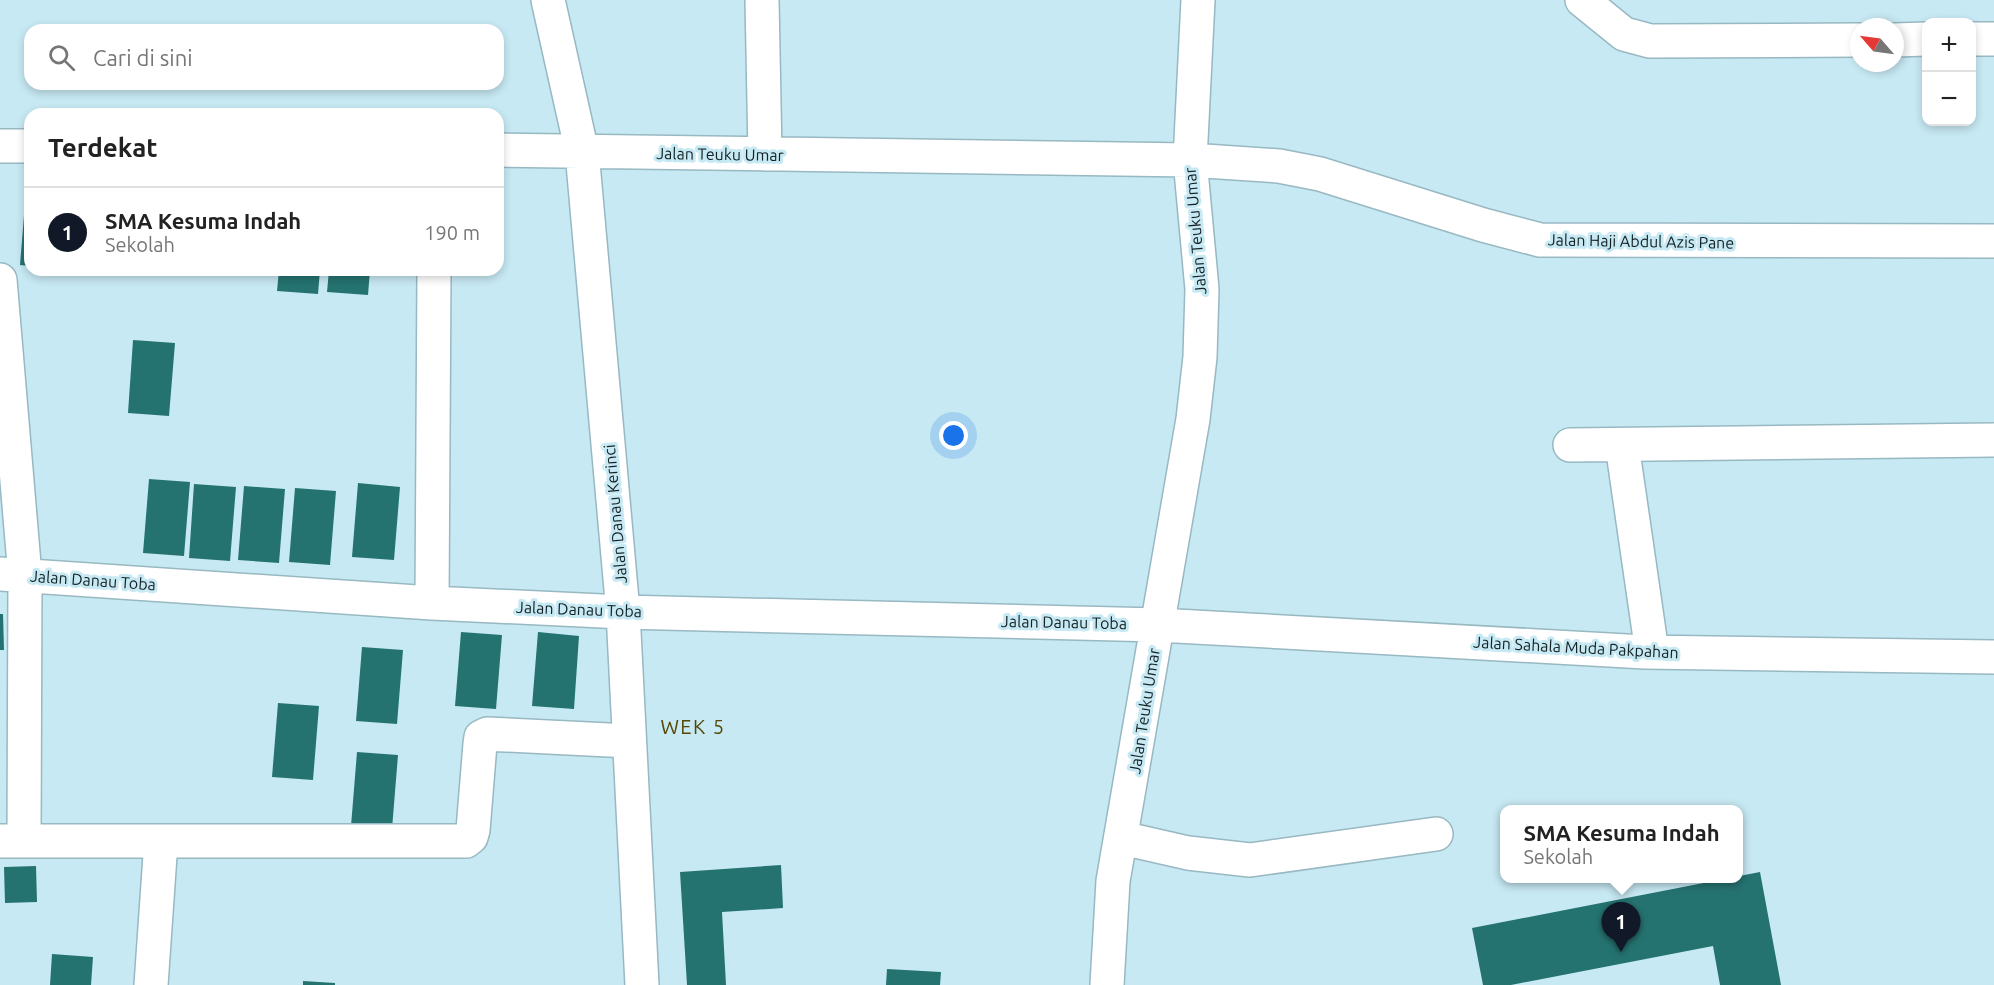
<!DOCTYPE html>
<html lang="id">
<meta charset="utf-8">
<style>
body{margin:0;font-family:Ubuntu,sans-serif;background:#f2f2f2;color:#222}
.controls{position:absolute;right:18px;top:18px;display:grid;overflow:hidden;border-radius:12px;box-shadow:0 3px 9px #0003}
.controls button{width:54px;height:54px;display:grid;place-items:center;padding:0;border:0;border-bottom:2px solid #e0e0e0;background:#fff;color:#222;font:30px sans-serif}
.compass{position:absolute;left:1850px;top:18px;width:54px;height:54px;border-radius:50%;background:#fff;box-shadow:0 3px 9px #0003;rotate:298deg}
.you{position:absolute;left:954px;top:436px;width:21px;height:21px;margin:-15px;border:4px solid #fff;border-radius:50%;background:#1a73e8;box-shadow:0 0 0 9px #1a73e833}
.badge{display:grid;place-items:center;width:39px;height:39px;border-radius:50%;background:#111827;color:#fff;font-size:20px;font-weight:700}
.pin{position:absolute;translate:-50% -50px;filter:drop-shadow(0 2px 3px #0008)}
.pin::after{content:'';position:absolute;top:32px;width:21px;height:18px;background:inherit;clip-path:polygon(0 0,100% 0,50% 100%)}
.popup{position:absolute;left:1500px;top:805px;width:243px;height:78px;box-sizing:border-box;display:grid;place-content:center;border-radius:12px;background:#fff;filter:drop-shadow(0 2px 4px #0005);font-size:20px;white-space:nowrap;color:#767676}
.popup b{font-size:22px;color:#222}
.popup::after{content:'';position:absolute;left:50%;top:100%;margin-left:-12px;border:12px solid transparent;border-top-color:#fff}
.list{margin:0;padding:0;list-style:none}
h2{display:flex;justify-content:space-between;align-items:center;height:78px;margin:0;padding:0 24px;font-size:26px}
h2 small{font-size:20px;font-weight:400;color:#767676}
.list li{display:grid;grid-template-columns:39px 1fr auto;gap:18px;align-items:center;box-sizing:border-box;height:90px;padding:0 24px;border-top:2px solid #e0e0e0}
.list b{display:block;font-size:22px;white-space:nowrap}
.list p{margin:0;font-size:20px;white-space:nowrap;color:#767676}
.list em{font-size:20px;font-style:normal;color:#767676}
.icon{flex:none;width:33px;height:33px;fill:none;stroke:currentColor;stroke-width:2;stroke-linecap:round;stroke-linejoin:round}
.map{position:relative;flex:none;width:1994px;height:985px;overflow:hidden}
.search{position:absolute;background:#fff;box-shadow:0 3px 9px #0003;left:24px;top:24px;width:480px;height:66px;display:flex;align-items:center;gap:15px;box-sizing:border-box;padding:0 21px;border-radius:18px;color:#767676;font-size:22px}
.panel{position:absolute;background:#fff;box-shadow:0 3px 9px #0003;left:24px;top:108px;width:480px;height:168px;border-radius:18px}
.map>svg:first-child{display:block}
.building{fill:#257371}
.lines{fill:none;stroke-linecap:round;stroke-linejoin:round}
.minor-casing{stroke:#98b8c2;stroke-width:36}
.minor{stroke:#fff;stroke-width:33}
.labels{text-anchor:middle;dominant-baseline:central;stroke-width:6;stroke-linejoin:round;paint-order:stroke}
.street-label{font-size:16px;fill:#152225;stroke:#c7e9f3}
.quarter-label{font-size:20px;letter-spacing:1.5px;fill:#564704;stroke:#c7e9f3}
</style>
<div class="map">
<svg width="1994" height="985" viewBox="0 0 1994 985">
<rect width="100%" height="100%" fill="#c7e9f3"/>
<!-- building -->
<path class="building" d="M26,191h4v75l-10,-1z
M279,270h41l-2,24 -41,-3z
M329,270h41l-2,25 -41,-3z
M133,340l42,3 -6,73 -41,-3z
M149,479l41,3 -6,74 -41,-3z
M358,483l42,4 -6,73 -42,-3z
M194,484l42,3 -6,74 -41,-3z
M244,486l41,3 -6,74 -41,-3z
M295,488l41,3 -6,74 -41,-3z
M0,614h3l1,36h-4z
M461,632l41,3 -6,74 -41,-3z
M538,632l41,4 -5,73 -42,-3z
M362,647l41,3 -6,74 -41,-3z
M278,703l41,3 -6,74 -41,-3z
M357,752l41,3 -6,74 -41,-3z
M781,865l2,43 -61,4 4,73h-39l-7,-113z
M36,866l1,36 -32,1 -1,-36z
M1760,872l21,113h-61l-7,-39 -202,39h-28l-11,-57z
M52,954l41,3 -2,28h-41z
M887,969l54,3 -1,13h-54z
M303,981l32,2v2h-32z"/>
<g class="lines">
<defs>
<path id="minor" d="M548,0l34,152 41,460 19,373
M762,0l3,154
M1198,0l-8,160 89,6 41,8 163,51 57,15 454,1
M1582,0l42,34 26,7 209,-1
M1972,39h22
M1895,40l31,-1
M0,146h30
M498,150l692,10 12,129 -2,68 -7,62 -80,462 -6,104
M0,280l25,296 -1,265
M1570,445l424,-5
M1622,445l30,207
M0,574l432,29 191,9 535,13 487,27 349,5
M432,603l2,-333
M1122,838l66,15 62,7 186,-26
M0,841h466l5,-4 2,-7 7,-86 1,-7 6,-3 142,7
M151,985l10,-144"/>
</defs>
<!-- minor casing -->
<use href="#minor" class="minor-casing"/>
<!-- minor -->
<use href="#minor" class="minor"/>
</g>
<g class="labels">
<!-- street labels -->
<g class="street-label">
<text transform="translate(720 154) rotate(1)">Jalan Teuku Umar</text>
<text transform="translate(1195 231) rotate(-95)">Jalan Teuku Umar</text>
<text transform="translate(1641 241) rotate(1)">Jalan Haji Abdul Azis Pane</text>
<text transform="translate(615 514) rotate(-95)">Jalan Danau Kerinci</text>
<text transform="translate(93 580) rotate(4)">Jalan Danau Toba</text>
<text transform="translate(579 609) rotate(2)">Jalan Danau Toba</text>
<text transform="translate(1064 622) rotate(1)">Jalan Danau Toba</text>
<text transform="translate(1576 647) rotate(3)">Jalan Sahala Muda Pakpahan</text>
<text transform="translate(1144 711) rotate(-81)">Jalan Teuku Umar</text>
</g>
<!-- quarter labels -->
<g class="quarter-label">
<text x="693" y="726">WEK 5</text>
</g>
</g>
</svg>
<div class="controls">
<button>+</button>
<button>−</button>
</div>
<svg class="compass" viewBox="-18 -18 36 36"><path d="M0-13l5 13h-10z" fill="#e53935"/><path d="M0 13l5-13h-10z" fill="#767676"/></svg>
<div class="you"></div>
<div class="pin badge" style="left:1621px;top:952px">1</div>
<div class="popup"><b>SMA Kesuma Indah</b>Sekolah</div>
<div class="search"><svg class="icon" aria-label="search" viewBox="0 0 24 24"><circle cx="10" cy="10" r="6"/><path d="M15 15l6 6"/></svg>Cari di sini</div>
<section class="panel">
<h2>Terdekat<small></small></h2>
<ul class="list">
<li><span class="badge">1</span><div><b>SMA Kesuma Indah</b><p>Sekolah</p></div><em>190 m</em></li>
</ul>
</section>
</div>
